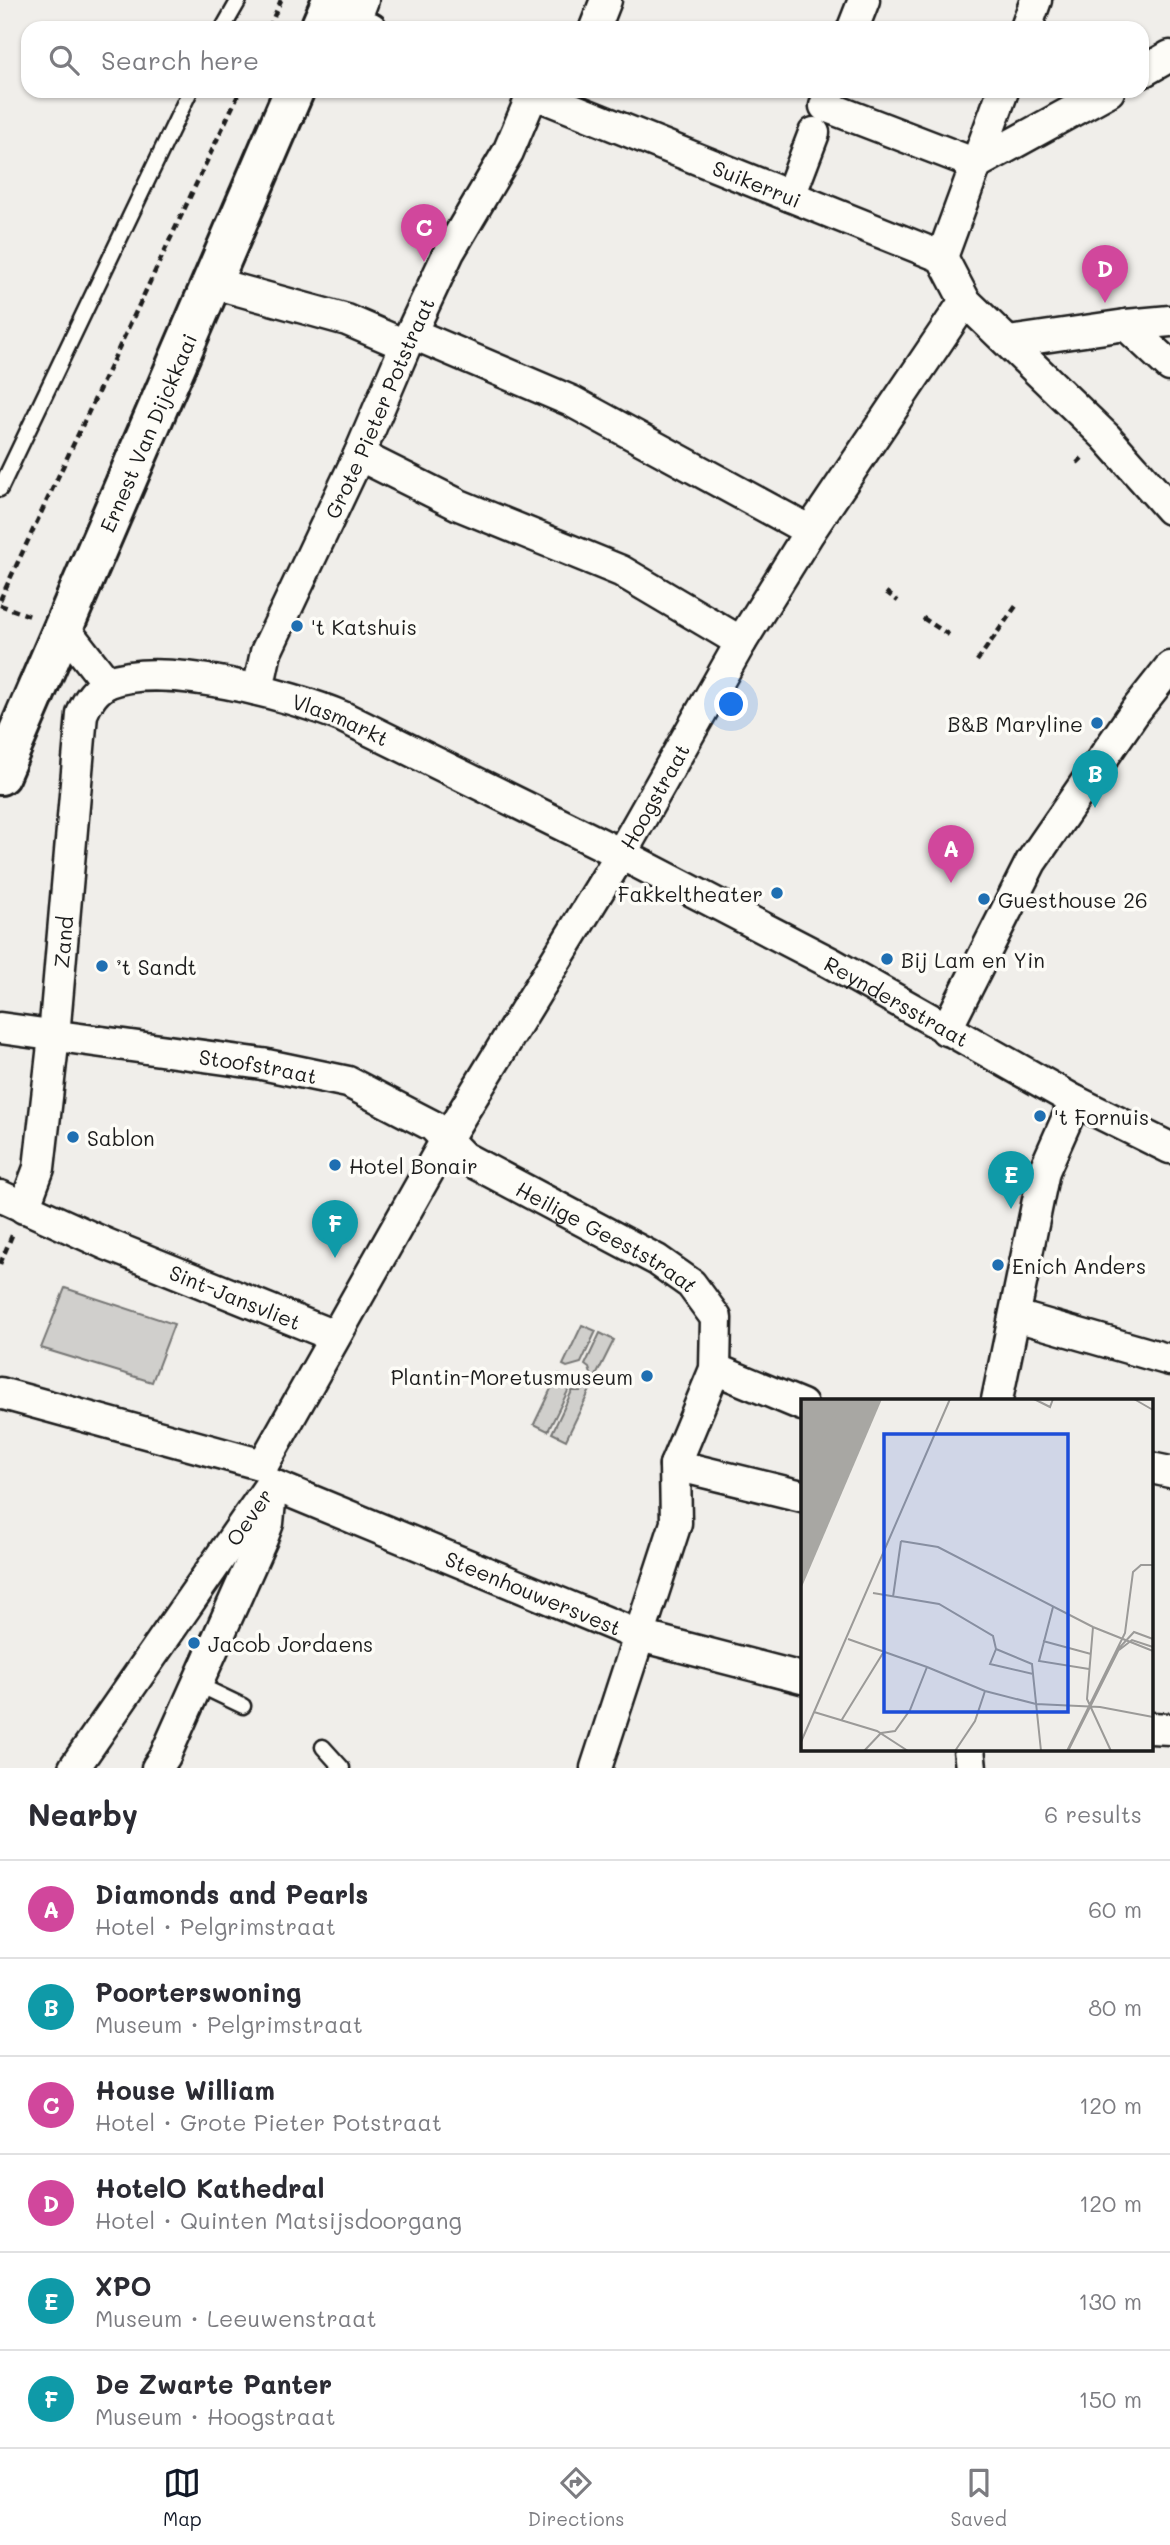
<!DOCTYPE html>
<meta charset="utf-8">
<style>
body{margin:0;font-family:Mali,sans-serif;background:#f2f2f3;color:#2b2b33}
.you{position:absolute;left:732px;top:705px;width:24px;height:24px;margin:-18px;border:5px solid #fff;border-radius:50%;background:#1a73e8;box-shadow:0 0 0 10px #1a73e833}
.badge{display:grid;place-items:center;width:46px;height:46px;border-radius:50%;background:#111827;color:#fff;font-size:23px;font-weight:700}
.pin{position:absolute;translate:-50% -58px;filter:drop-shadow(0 2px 4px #0008)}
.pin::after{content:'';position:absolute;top:37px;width:24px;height:21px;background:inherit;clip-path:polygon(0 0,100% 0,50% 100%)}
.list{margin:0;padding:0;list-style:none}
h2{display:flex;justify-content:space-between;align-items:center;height:91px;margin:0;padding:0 28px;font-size:30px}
h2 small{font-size:23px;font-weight:400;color:#7c7c81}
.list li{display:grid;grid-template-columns:46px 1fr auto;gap:21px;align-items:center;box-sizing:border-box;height:98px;padding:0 28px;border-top:2px solid #e1e1e2}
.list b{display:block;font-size:26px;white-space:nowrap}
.list p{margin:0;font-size:23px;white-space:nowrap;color:#7c7c81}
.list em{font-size:23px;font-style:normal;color:#7c7c81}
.icon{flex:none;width:38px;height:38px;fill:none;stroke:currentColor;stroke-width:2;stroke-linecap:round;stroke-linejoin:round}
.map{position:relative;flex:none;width:1170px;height:1768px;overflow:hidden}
.search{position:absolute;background:#fff;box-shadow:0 2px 5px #0004;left:21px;right:21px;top:21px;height:77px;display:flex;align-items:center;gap:18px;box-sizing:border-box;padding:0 24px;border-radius:21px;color:#7c7c81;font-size:26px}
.sheet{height:679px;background:#fff}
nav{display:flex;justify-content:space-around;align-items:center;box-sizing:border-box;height:98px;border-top:2px solid #e1e1e2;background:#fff;font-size:19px;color:#7c7c81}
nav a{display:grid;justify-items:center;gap:4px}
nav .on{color:#111827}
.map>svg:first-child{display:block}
.green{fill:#d0cfcc;stroke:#767674;stroke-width:2}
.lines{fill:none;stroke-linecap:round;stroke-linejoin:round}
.lane-casing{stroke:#1c1c1c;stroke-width:19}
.street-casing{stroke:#1c1c1c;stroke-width:35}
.secondary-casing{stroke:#1c1c1c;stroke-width:44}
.path{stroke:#1c1c1c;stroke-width:4.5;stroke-dasharray:7 5;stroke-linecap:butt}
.lane{stroke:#fdfcf7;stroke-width:14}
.street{stroke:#fdfcf7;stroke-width:30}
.secondary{stroke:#fdfcf7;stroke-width:38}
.poi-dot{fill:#1f6fb2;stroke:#fdfcf7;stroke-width:2.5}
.labels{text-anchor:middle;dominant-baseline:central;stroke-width:7;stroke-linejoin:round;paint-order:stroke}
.street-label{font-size:21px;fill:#1c1c1c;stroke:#fdfcf7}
.poi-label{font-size:21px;fill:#1c1c1c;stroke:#fdfcf7;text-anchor:start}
.inset-river{fill:none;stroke:#a8a7a3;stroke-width:3.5}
.inset-road{fill:none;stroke:#9b9a98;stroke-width:2}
.view{fill:#1d4ed8;fill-opacity:0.15;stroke:#1d4ed8;stroke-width:3.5}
.inset-edge{fill:none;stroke:#1c1c1c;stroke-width:3.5}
</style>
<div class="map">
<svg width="1170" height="1768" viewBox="0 0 1170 1768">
<rect width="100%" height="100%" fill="#f0eeea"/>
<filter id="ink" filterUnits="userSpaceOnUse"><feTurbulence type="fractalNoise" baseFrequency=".0143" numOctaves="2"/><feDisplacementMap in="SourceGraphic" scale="14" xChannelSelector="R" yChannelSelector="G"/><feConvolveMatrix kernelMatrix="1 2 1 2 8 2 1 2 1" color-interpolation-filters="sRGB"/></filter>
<g filter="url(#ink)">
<!-- green -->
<path class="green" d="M65,1288l109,36 -22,58 -111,-34z
M582,1325l14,6 -15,32 -14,4 -4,-2z
M600,1333l14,7 -19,38 -3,-1 -3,-9 -4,-3z
M558,1374l5,2v6l6,7 -21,42 -14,-7z
M586,1388l4,2 -24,50 -14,-7 20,-42h9z"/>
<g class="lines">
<defs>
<path id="lane" d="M223,28l16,-28
M0,489l190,-398
M197,1684l46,22
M323,1747l19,21"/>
<g id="street">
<path d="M363,0l-8,21 16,7"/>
<path d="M595,28l11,-28"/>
<path d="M853,28l11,-28"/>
<path d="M1026,28l10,-28"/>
<path d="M1142,72l28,-16"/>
<path id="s1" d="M528,91l414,166 23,44 141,136 64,72"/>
<path d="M830,91l-5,15 151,58"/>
<path d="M976,164l133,-73"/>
<path d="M790,196l24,-63"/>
<path d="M942,257l61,-166"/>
<path d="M213,283l134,37 58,25"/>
<path d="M1126,325l44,41"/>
<path d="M411,333l160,68 239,130"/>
<path d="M1009,342l117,-17 44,-4"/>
<path d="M359,455l100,50 162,66 120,71"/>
<path d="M64,628l43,55"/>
<path id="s2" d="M258,690l8,-38 93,-197 52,-122 38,-81 59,-100 25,-59"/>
<path id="s3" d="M0,1028l262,36 86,18 85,44 30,31 194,103 34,24 25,34 -1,51 -40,96 1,58 -80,245"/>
<path d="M946,1030l85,-168 105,-152 34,-43"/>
<path id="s4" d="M0,1196l106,48 228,92"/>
<path id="s5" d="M24,1208l15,-40 15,-132 28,-322c5,-13 15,-27 28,-32 53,-21 181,13 233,35l278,137 210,109 244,138 95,47"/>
<path d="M1016,1316l154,44"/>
<path d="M715,1369l87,36"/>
<path d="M0,1393l263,72"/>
<path d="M997,1400l47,-229 31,-70"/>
<path id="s6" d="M263,1465l183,-325 175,-286 120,-212 69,-111 155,-230"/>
<path d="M675,1465l127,31"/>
<path d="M1151,1468l19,4"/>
<path id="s7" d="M271,1484l369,152 162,42"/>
<path d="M1151,1728l19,1"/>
<path d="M969,1749l2,19"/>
<path id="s8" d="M74,1768l197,-284"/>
<path d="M157,1768l8,-12 97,-217 6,-16 3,-32"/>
</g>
<g id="secondary">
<path d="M320,28l12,-28"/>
<path id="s9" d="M0,775l294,-684"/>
</g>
</defs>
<!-- lane casing -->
<use href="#lane" class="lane-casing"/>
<!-- street casing -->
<use href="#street" class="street-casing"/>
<!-- secondary casing -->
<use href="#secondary" class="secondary-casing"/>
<!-- path -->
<path class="path" d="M269,28l12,-28
M1077,463l7,-7
M886,592l12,9
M0,600l240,-509
M0,605l33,12
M923,618l29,19
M977,661l39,-55
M0,1264l13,-31"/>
<!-- lane -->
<use href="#lane" class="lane"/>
<!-- street -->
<use href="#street" class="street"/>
<!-- secondary -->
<use href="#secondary" class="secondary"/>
</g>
</g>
<!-- markers -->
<g class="poi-dot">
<circle cx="297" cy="626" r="7"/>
<circle cx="1097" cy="723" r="7"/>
<circle cx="777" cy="893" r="7"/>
<circle cx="984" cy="899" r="7"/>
<circle cx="887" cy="959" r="7"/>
<circle cx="102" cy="966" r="7"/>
<circle cx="1040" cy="1116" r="7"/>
<circle cx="73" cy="1137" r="7"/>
<circle cx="335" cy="1165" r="7"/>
<circle cx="998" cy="1265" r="7"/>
<circle cx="647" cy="1376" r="7"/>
<circle cx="194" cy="1643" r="7"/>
</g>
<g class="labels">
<!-- street labels -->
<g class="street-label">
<text stroke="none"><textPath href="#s1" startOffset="247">Suikerrui</textPath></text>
<text stroke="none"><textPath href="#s2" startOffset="308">Grote Pieter Potstraat</textPath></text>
<text stroke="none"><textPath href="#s9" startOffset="373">Ernest Van Dijckkaai</textPath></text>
<text stroke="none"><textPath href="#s5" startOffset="780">Vlasmarkt</textPath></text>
<text stroke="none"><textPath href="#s6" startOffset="775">Hoogstraat</textPath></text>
<text stroke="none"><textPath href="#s5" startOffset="270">Zand</textPath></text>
<text stroke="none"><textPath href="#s5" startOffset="1404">Reyndersstraat</textPath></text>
<text stroke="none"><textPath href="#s3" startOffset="261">Stoofstraat</textPath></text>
<text stroke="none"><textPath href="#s3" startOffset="656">Heilige Geeststraat</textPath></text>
<text stroke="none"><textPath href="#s4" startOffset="256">Sint-Jansvliet</textPath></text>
<text stroke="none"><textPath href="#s8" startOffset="306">Oever</textPath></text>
<text stroke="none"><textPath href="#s7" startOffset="284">Steenhouwersvest</textPath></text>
</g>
<!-- poi labels -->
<g class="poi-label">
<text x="311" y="626">'t Katshuis</text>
<text x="1083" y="723" text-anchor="end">B&amp;B Maryline</text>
<text x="763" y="893" text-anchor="end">Fakkeltheater</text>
<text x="998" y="899">Guesthouse 26</text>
<text x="901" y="959">Bij Lam en Yin</text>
<text x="116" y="966">’t Sandt</text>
<text x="1054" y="1116">'t Fornuis</text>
<text x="87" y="1137">Sablon</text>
<text x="349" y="1165">Hotel Bonair</text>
<text x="1012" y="1265">Enich Anders</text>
<text x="633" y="1376" text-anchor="end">Plantin-Moretusmuseum</text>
<text x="208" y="1643">Jacob Jordaens</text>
</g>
</g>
<!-- overview -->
<g transform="translate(801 1399)">
<rect width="352" height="352" fill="#f0eeea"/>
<path d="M0,0h81l-81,190z" fill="#a8a7a3"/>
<path class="inset-river" d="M0,84l42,-84"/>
<path class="inset-road" d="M233,0l16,8 3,-8M333,0l19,11M100,142l37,6 155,80 60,24M72,194l66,11 54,32 3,13 -6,15 43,10 -1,-10 -36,-15M92,198l8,-56M252,208l-14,54 50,8M292,228l-6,72 24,52M47,240l79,28M242,242l48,13M318,251l13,-10 21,7M126,268l58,24 51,13 64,3 53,10M232,275l8,77M13,313l63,19 31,20M40,322l42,-68M80,334l14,-2 15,-21 17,-43M0,343l149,-343M63,352l17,-18M154,352l20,-30 10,-30M266,352l58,-118 8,-61 8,-7h12M267,352l52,-104 14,-15 19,7"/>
<path class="view" d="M83,35h184v278h-184z"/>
<rect width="352" height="352" class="inset-edge"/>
</g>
</svg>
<div class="you"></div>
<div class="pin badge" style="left:951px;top:883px;background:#d1479c">A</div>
<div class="pin badge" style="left:1095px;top:808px;background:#0f9aa8">B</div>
<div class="pin badge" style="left:424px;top:262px;background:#d1479c">C</div>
<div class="pin badge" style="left:1105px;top:303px;background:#d1479c">D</div>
<div class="pin badge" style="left:1011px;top:1209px;background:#0f9aa8">E</div>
<div class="pin badge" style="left:335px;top:1258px;background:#0f9aa8">F</div>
<div class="search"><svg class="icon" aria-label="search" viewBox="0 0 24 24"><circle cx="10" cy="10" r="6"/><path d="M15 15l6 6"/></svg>Search here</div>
</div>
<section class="sheet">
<h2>Nearby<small>6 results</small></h2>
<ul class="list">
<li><span class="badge" style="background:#d1479c">A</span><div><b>Diamonds and Pearls</b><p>Hotel · Pelgrimstraat</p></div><em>60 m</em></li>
<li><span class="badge" style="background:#0f9aa8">B</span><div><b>Poorterswoning</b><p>Museum · Pelgrimstraat</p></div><em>80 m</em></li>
<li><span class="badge" style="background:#d1479c">C</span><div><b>House William</b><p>Hotel · Grote Pieter Potstraat</p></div><em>120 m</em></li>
<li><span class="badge" style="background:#d1479c">D</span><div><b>HotelO Kathedral</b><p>Hotel · Quinten Matsijsdoorgang</p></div><em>120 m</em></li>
<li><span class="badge" style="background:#0f9aa8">E</span><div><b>XPO</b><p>Museum · Leeuwenstraat</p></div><em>130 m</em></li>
<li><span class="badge" style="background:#0f9aa8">F</span><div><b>De Zwarte Panter</b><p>Museum · Hoogstraat</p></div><em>150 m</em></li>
</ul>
</section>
<nav>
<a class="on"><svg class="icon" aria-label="map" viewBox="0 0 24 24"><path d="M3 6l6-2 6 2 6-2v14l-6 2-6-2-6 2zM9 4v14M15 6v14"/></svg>Map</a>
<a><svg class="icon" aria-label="directions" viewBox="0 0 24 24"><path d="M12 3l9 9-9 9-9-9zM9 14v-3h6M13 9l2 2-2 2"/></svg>Directions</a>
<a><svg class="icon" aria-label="saved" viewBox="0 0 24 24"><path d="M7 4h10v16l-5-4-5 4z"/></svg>Saved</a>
</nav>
